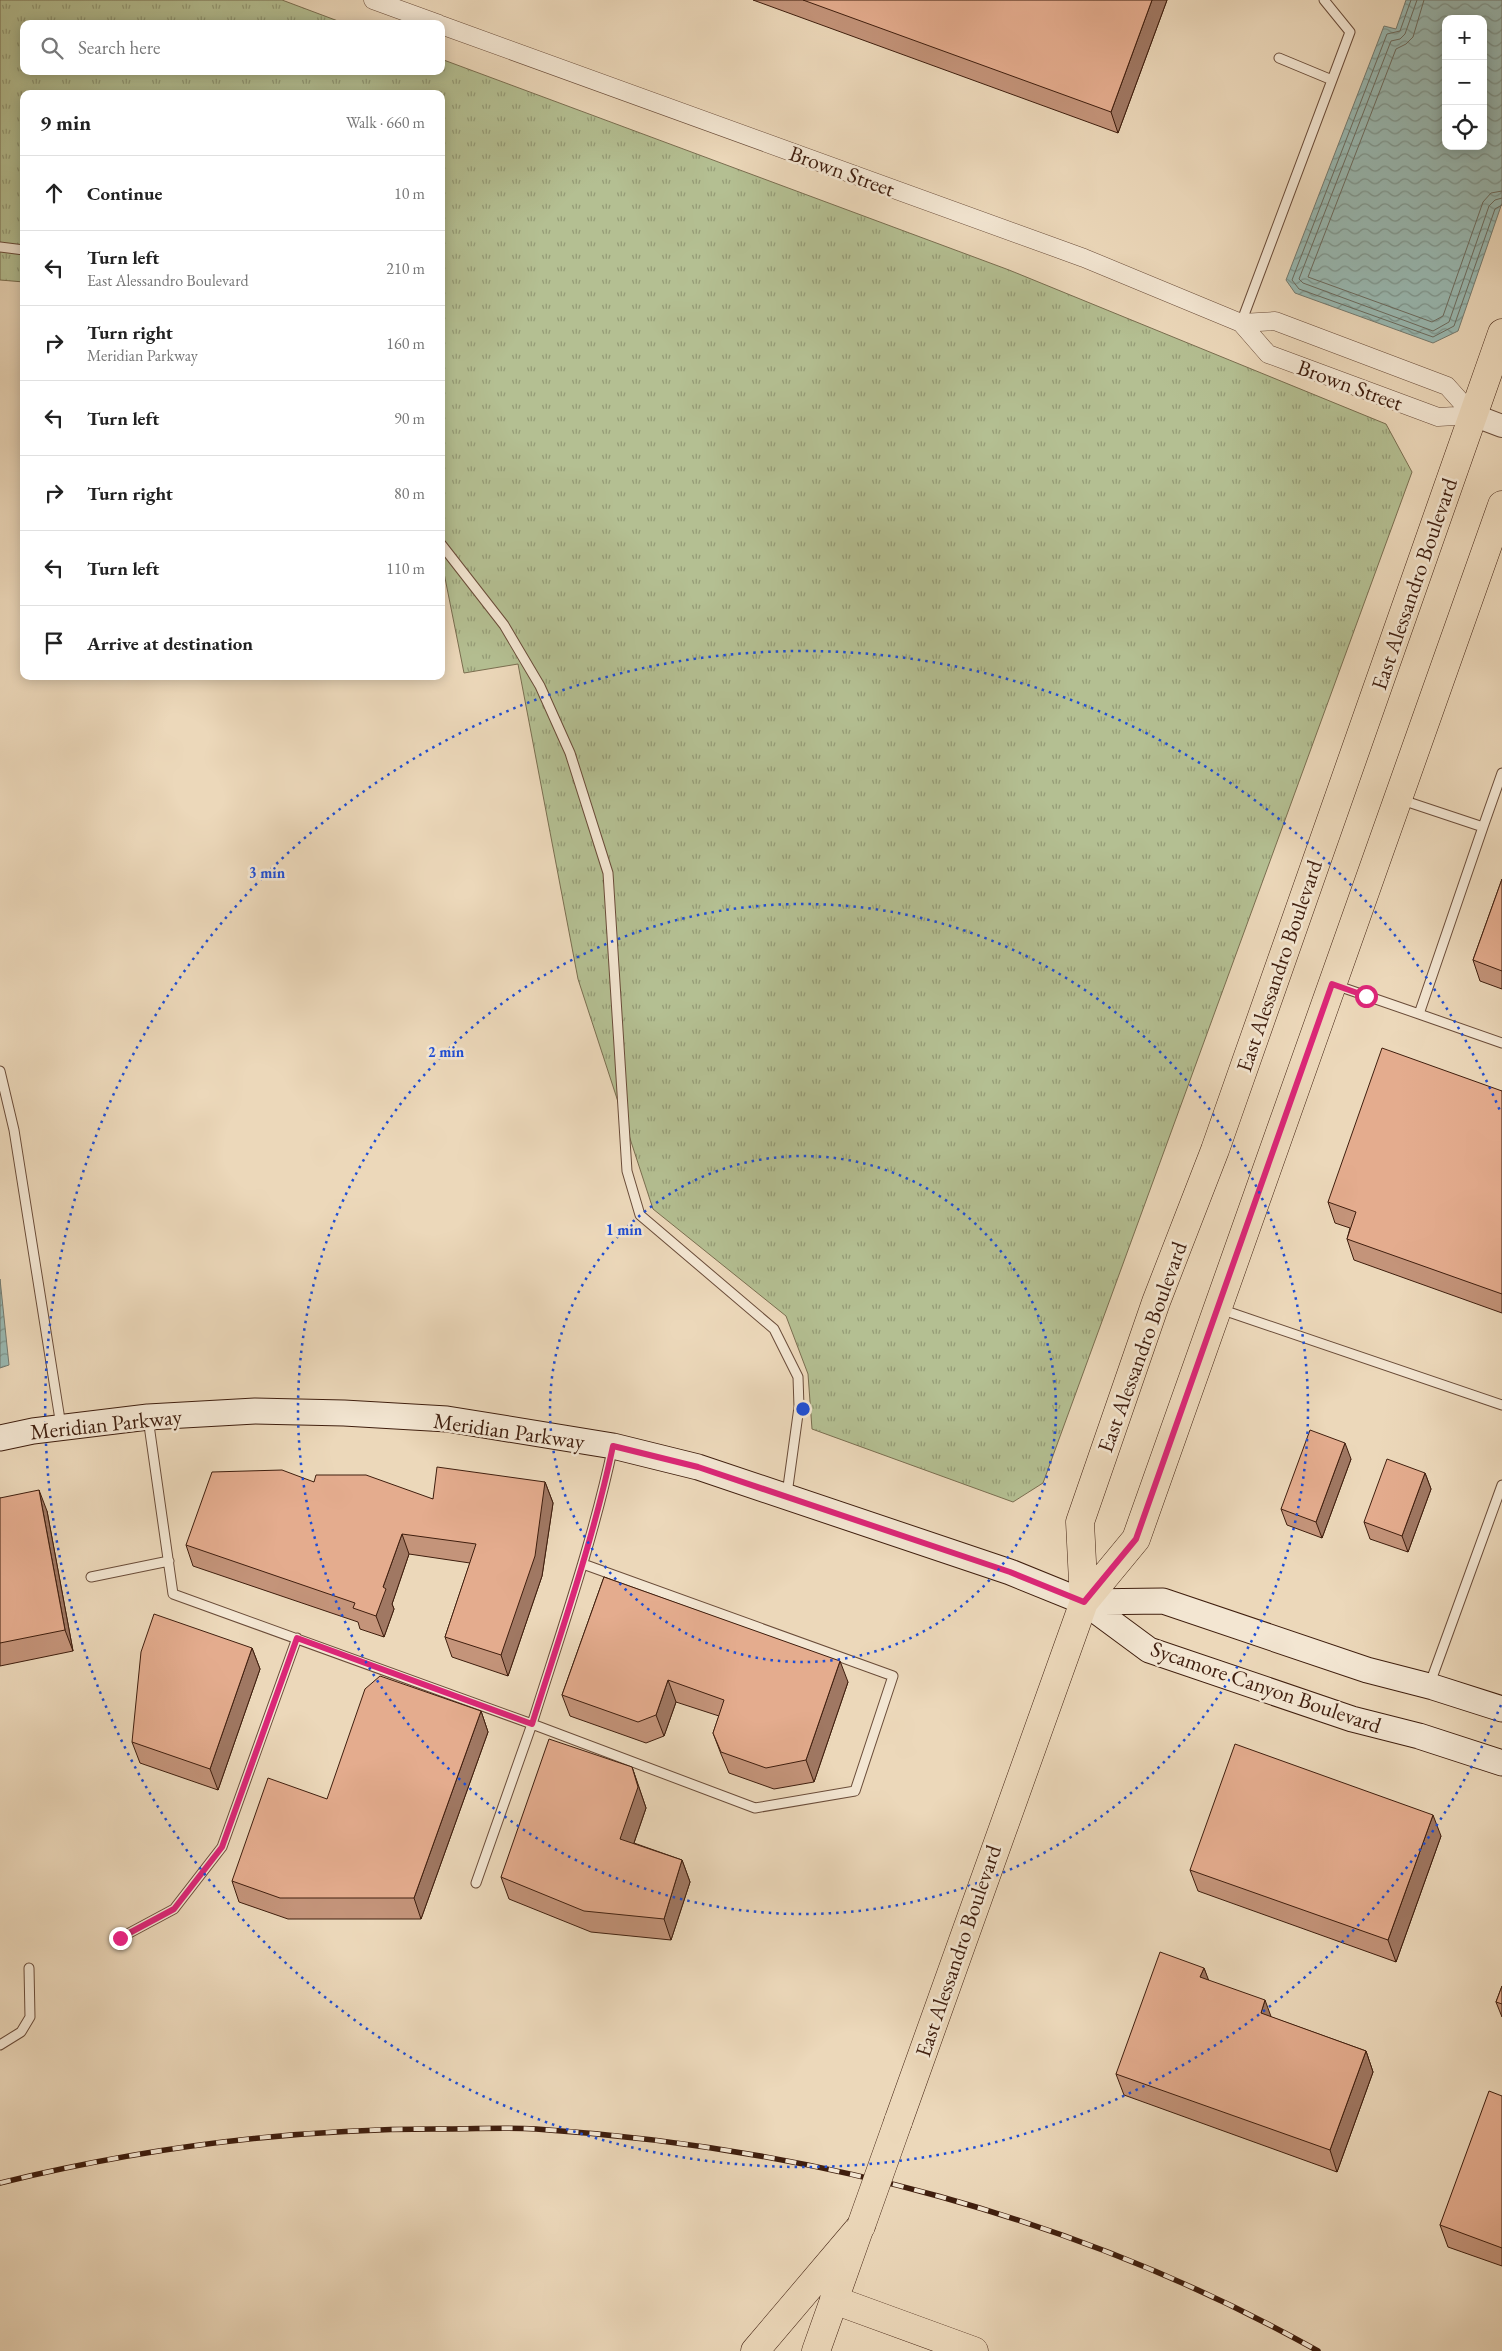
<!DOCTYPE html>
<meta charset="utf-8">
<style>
body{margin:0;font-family:"EB Garamond",serif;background:#f6f6f6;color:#222}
.controls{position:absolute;right:15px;top:15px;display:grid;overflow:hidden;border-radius:10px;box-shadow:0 2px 12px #0003}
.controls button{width:45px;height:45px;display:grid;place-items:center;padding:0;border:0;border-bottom:1px solid #e0e0e0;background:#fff;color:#222;font:25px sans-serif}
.stop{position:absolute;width:15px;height:15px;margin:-11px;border:4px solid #db2777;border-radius:50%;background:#fff}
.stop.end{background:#db2777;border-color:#fff;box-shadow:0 1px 5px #0008}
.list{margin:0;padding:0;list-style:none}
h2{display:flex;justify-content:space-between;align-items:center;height:65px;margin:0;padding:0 20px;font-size:21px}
h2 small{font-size:16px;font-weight:400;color:#767676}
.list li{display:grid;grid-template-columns:32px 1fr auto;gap:15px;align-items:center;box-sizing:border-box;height:75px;padding:0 20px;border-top:1px solid #e0e0e0}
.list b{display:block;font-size:19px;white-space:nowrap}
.list p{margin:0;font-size:16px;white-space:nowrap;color:#767676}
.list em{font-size:16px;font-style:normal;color:#767676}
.icon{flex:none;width:28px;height:28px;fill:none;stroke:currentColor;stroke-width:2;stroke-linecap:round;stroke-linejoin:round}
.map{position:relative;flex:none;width:1502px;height:2351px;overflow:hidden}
.search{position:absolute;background:#fff;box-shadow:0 2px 12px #0003;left:20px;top:20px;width:425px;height:55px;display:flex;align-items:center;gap:12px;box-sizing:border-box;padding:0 18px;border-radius:10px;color:#767676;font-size:19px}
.panel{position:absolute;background:#fff;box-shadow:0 2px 12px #0003;left:20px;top:90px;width:425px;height:590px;border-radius:10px}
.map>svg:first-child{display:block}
.grass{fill:url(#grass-tufts);stroke:#7a6e50}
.water{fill:url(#water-waves);stroke:#757b70;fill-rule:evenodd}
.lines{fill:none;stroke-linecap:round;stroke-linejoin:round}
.shore{stroke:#6c6c60;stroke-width:1}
.service-casing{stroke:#6a4c39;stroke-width:11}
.minor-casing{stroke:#6a4c39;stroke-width:19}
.tertiary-casing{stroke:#6a4c39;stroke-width:24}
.secondary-casing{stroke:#3f1e0e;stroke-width:27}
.primary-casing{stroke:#3f1e0e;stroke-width:29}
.motorway-casing{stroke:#3f1e0e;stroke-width:29}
.service{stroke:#f3e6d2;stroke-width:9}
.minor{stroke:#f3e6d2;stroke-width:18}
.tertiary{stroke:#f3e6d2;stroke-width:22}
.secondary{stroke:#f3e6d2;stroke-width:25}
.primary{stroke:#ecd8ba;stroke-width:28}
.motorway{stroke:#ecd8ba;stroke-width:28}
.rail-casing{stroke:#3f1e0e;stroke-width:5.5}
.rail{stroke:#f3e6d2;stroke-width:4;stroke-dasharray:11;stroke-linecap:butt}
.primary-bridge-casing{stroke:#3f1e0e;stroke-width:29;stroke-linecap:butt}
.primary-bridge{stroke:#ecd8ba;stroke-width:28}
.wall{fill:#c4947a;stroke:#3f1e0e}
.shaded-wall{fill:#a07863;stroke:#3f1e0e}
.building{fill:#e4ac8e;stroke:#3f1e0e}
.route{stroke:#db2777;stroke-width:6}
.ring{fill:none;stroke:#1d4ed8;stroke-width:2.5;stroke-dasharray:2.5 5}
.labels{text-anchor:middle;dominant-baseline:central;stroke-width:5;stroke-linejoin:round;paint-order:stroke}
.street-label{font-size:22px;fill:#3f1e0e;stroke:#f3e6d2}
.centre{fill:#1d4ed8;stroke:#f3e6d2;stroke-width:2.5}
.ring-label{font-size:15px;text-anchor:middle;font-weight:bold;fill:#1d4ed8;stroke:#f3e6d2;stroke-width:5;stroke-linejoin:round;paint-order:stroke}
</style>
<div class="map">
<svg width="1502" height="2351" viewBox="0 0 1502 2351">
<defs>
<pattern id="grass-tufts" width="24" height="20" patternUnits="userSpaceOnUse" patternTransform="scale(1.25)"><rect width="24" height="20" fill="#b4bf92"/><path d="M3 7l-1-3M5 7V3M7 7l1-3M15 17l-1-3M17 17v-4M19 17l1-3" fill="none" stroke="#949b76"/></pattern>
<pattern id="water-waves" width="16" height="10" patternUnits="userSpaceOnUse" patternTransform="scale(1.25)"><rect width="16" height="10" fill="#99b9b2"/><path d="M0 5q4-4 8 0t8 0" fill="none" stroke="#7e968f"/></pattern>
</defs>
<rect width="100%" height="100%" fill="#ecd8ba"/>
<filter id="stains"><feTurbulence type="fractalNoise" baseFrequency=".004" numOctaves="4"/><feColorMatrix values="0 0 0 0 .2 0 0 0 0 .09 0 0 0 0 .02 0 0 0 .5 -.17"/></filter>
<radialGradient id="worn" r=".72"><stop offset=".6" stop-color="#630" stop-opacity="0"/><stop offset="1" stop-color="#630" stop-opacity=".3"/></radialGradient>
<!-- grass -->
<path class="grass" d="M0,0h282l64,24h-322v47h417v-12l568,211 377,154 26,48 -369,1011 -30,19 -201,-73 -4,-55 -22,-58 -133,-107 -75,-230 -60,-315 -54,9 -23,-115v-464h-417v188l-24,-2z"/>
<!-- water -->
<path class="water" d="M1406,0h96v203l-44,128 -25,12 -138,-50 -9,-13 98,-254 12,3zM1446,19h37v127h-37z
M0,1279l9,86 -9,3z"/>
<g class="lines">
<!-- shore -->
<path class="shore" d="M1411,0l-11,31 -13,3 -95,246 7,9 134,48 21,-11 41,-117 7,-4
M1417,0l-12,34 -5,5 -9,2 -92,238 4,4 130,48 16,-9 40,-116 6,-6 7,-2
M1424,0l-11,37 -7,7 -10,5 -88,228 124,45 11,-6 40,-114 8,-9 11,-2"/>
<defs>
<path id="service" d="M1279,58l53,22
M0,247l24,3
M1241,323l109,-291 -26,-32
M441,544l63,81 36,61 30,67 38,120 19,298 13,44 134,114 24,48 1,30 -12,87
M1402,800l81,27 19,-54
M1335,985l84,29 64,-187
M1419,1014l83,29
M0,1071l14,59 47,296
M1220,1309l282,96
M148,1418l25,176 359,130c29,-92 61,-183 81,-278
M91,1577l78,-16
M1429,1686l73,-201
M476,1883l56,-159 223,84 100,-17 38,-115 -310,-112
M120,1938l54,-29 48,-62 75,-209
M0,2045l21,-13 9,-15 -1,-49"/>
<path id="minor" d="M373,0l66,24
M441,25l643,233 157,65 34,-2 172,65 26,29
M1241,323l27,31 170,63 35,-2"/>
<path id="tertiary" d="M1473,415l29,11"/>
<path id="secondary" d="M0,1438l33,-7 115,-14 107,-6 89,2 103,6 166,27 85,21 312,105 74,30 65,48 203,69 67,17 83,27
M1084,1602l79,-1 204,69 66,17 69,22"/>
<path id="primary" d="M1084,1602l-4,-80 76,-220 59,-152 287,-817
M898,2122l186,-520 52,-63 366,-1034
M816,2351l44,-124"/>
<path id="motorway" d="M834,2300l140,51
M755,2351l106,-125"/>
</defs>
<!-- service casing -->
<use href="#service" class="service-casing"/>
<!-- minor casing -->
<use href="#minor" class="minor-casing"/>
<!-- tertiary casing -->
<use href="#tertiary" class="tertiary-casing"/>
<!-- secondary casing -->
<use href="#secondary" class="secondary-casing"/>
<!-- primary casing -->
<use href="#primary" class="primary-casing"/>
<!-- motorway casing -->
<use href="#motorway" class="motorway-casing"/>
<!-- service -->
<use href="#service" class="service"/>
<!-- minor -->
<use href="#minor" class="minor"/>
<!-- tertiary -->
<use href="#tertiary" class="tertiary"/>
<!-- secondary -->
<use href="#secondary" class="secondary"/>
<!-- primary -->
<use href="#primary" class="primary"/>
<!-- motorway -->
<use href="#motorway" class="motorway"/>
<defs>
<path id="rail" d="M0,2183c147,-36 295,-55 447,-54 29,0 59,-2 89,0 272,18 544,88 782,222"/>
</defs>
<!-- rail casing -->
<use href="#rail" class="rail-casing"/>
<!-- rail -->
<use href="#rail" class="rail"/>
<defs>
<path id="primary-bridge" d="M861,2226l37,-104"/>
</defs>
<!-- primary-bridge casing -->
<use href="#primary-bridge" class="primary-bridge-casing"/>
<!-- primary-bridge -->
<use href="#primary-bridge" class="primary-bridge"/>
</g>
<!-- wall -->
<path class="wall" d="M753,0h414l-49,133z
M1502,879v110l-22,-8 -7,-21z
M1502,1091v222l-148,-53 -7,-21 3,-11 -15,-5 -7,-21z
M1351,1459l-29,79 -35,-13 -6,-16z
M1425,1473l6,16 -23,63 -38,-13 -6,-17z
M314,1482l119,17 112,-17 8,21 -11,73 -34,100 -56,-19 -7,-20 25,-74 -61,-9 -17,50 2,5 -10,28 -24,-8 -2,-7 -165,-56 -7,-21z
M0,1498l47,13 26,140 -73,15z
M604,1577l244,105 -34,100 -40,7 -45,-16 -8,-19 -8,-21 6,-17 -43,-14 -12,34 -18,7 -76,-27 -8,-21z
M252,1648l8,21 -42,121 -78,-27 -8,-21z
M481,1711l7,21 -67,187h-133l-49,-17 -7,-21 95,-82z
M632,1767l14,41 -12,35 48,17 8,22 -19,58 -80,-8 -82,-33 -8,-22z
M1441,1836l-45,126 -198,-71 -8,-21z
M1204,1968l4,12 63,37 95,34 7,21 -36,100 -213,-77 -8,-21z
M1502,1986v31l-6,-15z
M1502,2096v170l-54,-19 -8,-22z"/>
<!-- shaded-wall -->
<path class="shaded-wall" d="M1152,0h15l-49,133 -7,-21z
M1345,1443l6,16 -29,79 -6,-16z
M1425,1473l6,16 -23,63 -6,-16z
M545,1482l8,21 -11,73 -34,100 -7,-21z
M39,1490l8,21 26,140 -8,-21z
M402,1534l7,20 -17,50 2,5 -10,28 -8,-21 7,-29z
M252,1648l8,21 -42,121 -8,-21z
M840,1661l8,21 -34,100 -8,-22z
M668,1680l8,22 -12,34 -8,-21z
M481,1711l7,21 -67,187 -7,-21z
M632,1767l14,41 -18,52 -8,-21z
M1433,1815l8,21 -45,126 -8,-22z
M682,1860l8,22 -19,58 -7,-21z
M1204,1968l8,21 -12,-12z
M1265,2000l8,22 -12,-9z
M1366,2051l7,21 -36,100 -7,-22z"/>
<!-- building -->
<path class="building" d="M803,0h349l-41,112z
M1502,879v92l-29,-11z
M1382,1048l120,43v203l-155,-55 9,-27 -28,-10z
M1310,1430l35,13 -29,79 -35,-13z
M1387,1459l38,14 -23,63 -38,-14z
M437,1467l108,15 -10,74 -34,99 -56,-18 31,-93 -74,-10 -19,53 3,2 -10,27 -23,-8 2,-5 -169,-58 26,-73 70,-2 32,12 2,-7h50l67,24z
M39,1490l26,140 -65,13v-145z
M604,1577l236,84 -34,99 -40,8 -45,-16 -8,-19 11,-33 -56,-20 -12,35 -18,7 -76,-27z
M154,1614l98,34 -42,121 -78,-27 9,-90z
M380,1676l101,35 -67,187h-134l-48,-17 36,-103 59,21 38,-110z
M549,1739l83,28 6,20 -18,52 62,21 -18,59 -80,-8 -83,-34z
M1235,1744l198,71 -45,125 -198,-70z
M1160,1952l44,16 -4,9 65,23 -4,13 105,38 -36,99 -214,-76z
M1502,1986v18l-6,-2z
M1489,2091l13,5v152l-62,-23z"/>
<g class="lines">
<!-- route -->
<path class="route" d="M120,1938l54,-29 48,-62 75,-209 235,86c29,-92 61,-183 81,-278l85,21 312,105 74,30 52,-63 196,-555 34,12"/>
</g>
<!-- distance rings -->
<g class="ring">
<circle cx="803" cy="1409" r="253"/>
<circle cx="803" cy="1409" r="505"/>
<path d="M1501 1705A758 758 0 1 1 1501 1113"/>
</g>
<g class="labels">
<!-- street labels -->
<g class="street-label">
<text transform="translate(842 171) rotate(20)">Brown Street</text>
<text transform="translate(1350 385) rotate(20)">Brown Street</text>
<text transform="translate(1414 584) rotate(-71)">East Alessandro Boulevard</text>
<text transform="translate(1279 966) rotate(-71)">East Alessandro Boulevard</text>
<text transform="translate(1142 1347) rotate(-70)">East Alessandro Boulevard</text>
<text transform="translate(106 1424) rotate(-6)">Meridian Parkway</text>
<text transform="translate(509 1431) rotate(8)">Meridian Parkway</text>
<text transform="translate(1266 1687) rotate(19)">Sycamore Canyon Boulevard</text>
<text transform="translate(958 1951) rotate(-71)">East Alessandro Boulevard</text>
</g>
</g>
<circle cx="803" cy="1409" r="8" class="centre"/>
<g class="ring-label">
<text x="267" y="878">3 min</text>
<text x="446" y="1057">2 min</text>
<text x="624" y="1235">1 min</text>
</g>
<rect width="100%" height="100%" filter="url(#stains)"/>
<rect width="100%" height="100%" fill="url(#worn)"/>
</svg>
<div class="controls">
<button>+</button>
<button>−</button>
<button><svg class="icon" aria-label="locate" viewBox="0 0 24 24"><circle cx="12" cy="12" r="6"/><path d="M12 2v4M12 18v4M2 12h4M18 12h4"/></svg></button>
</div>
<div class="stop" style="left:1366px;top:996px"></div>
<div class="stop end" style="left:120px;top:1938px"></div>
<div class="search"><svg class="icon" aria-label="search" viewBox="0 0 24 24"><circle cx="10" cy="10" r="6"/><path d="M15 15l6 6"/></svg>Search here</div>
<section class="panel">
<h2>9 min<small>Walk · 660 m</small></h2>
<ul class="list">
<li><svg class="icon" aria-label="ahead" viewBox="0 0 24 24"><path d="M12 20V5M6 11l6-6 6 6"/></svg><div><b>Continue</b></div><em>10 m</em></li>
<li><svg class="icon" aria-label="left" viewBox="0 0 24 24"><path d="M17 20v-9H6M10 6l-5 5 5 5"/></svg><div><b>Turn left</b><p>East Alessandro Boulevard</p></div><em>210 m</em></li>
<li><svg class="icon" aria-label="right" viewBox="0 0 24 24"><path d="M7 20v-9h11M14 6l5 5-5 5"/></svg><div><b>Turn right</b><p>Meridian Parkway</p></div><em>160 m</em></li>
<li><svg class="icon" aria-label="left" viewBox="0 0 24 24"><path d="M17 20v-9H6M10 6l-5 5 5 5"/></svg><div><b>Turn left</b></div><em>90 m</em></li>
<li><svg class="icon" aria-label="right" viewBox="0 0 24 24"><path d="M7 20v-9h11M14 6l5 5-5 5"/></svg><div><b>Turn right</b></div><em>80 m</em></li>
<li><svg class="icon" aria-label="left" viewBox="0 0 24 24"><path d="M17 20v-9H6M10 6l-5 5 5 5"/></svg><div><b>Turn left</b></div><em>110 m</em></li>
<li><svg class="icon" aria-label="arrive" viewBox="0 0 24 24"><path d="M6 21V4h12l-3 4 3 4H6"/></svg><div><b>Arrive at destination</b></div></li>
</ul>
</section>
</div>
